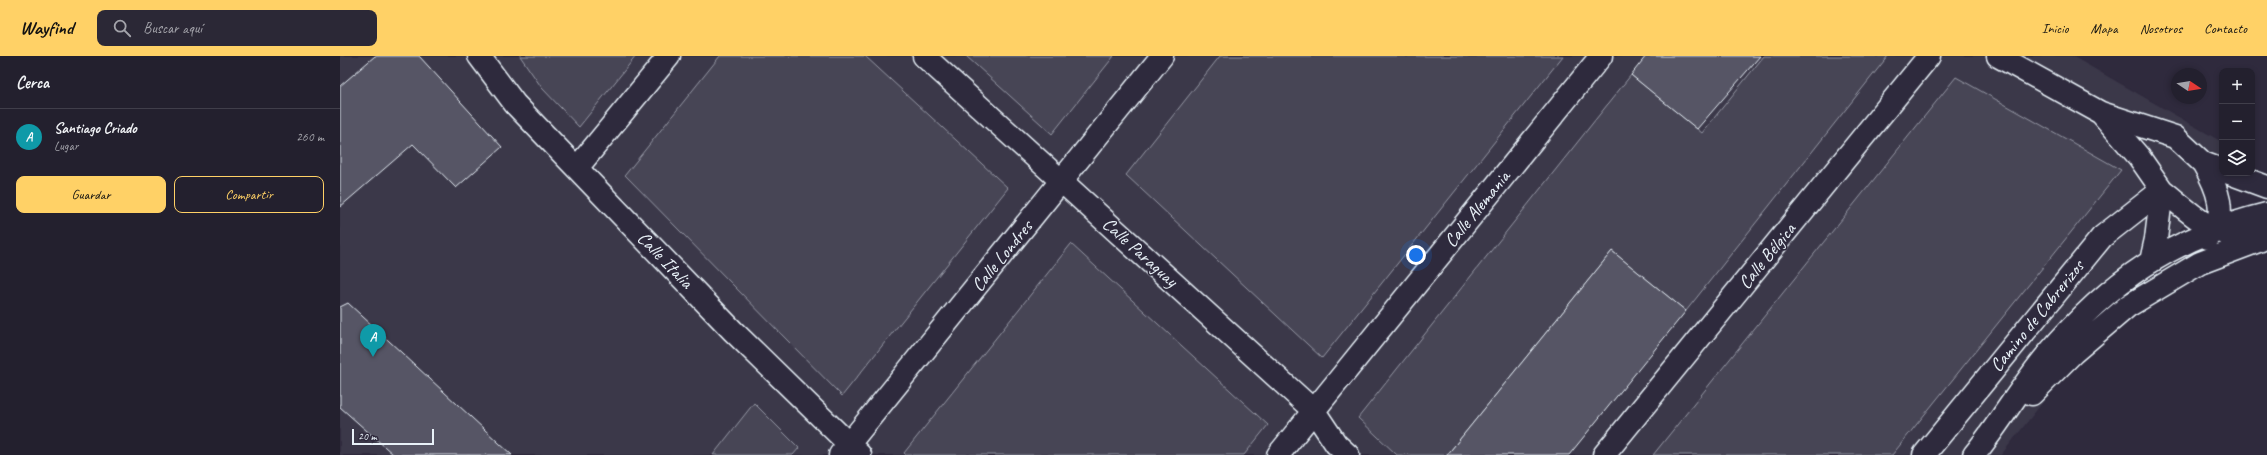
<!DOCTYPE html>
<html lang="es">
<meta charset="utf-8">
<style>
body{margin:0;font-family:Caveat,sans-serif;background:#2b2836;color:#f1f3f6}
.controls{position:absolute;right:12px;top:12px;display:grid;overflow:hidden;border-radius:8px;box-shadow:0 2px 6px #0003}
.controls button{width:36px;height:36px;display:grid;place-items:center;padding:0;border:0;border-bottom:1px solid #403e4a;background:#23202e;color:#f1f3f6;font:20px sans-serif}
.compass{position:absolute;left:1831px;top:12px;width:36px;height:36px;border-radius:50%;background:#23202e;box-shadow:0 2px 6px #0003;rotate:102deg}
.scale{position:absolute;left:12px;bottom:10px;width:82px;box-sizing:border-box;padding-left:4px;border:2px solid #e8f1f8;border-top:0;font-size:11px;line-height:14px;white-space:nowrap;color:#e8f1f8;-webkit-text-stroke:3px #2f2a3d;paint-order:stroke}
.you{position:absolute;left:1076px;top:199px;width:14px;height:14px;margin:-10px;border:3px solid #fff;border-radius:50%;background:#1a73e8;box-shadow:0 0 0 6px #1a73e833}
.badge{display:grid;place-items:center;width:26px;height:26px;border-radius:50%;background:#ffd166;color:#fff;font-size:13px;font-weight:700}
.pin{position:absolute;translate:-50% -33px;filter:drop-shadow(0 1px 2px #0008)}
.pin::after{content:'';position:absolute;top:21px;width:14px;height:12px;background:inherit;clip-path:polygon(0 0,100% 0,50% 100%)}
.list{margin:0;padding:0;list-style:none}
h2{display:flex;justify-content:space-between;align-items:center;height:52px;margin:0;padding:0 16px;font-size:17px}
h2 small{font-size:13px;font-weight:400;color:#a3a3aa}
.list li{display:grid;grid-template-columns:26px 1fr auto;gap:12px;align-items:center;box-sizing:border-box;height:56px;padding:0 16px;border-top:1px solid #403e4a}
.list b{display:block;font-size:15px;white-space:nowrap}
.list p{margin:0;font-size:13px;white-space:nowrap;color:#a3a3aa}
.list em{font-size:13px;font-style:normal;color:#a3a3aa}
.actions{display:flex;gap:8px;padding:12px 16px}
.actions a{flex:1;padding:9px 0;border:1px solid #ffd166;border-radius:8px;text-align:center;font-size:14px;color:#ffd166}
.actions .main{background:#ffd166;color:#111}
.icon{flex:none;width:22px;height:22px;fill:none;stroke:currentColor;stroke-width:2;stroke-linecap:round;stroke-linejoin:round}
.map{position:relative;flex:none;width:1927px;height:399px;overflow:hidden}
header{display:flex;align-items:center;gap:24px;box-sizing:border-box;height:56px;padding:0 20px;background:#ffd166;color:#111}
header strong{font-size:19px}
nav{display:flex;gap:22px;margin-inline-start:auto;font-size:14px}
.search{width:280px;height:36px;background:#2b2836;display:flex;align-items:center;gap:10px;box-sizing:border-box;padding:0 14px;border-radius:8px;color:#a3a3aa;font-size:15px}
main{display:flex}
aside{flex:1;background:#23202e}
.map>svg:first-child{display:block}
.built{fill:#3b3749}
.green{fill:#464455;stroke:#979aa6}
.building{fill:#575565;stroke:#e8f1f8}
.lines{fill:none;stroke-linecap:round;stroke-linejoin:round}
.minor-casing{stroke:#e8f1f8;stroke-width:25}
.minor{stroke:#2f2a3d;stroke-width:22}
.labels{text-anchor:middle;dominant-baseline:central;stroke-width:3;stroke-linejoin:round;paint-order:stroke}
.street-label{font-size:19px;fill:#e8f1f8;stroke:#2f2a3d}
</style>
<header>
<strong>Wayfind</strong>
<div class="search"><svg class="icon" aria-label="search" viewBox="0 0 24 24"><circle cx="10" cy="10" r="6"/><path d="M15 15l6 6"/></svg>Buscar aquí</div>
<nav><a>Inicio</a><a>Mapa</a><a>Nosotros</a><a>Contacto</a></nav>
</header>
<main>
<aside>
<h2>Cerca<small></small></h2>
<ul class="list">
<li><span class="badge" style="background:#0f9aa8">A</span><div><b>Santiago Criado</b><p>Lugar</p></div><em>260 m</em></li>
</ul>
<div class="actions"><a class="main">Guardar</a><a>Compartir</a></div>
</aside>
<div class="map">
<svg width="1927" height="399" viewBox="0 0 1927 399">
<rect width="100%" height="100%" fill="#2f2a3d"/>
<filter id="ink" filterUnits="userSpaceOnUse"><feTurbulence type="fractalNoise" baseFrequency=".025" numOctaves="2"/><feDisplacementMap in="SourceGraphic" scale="8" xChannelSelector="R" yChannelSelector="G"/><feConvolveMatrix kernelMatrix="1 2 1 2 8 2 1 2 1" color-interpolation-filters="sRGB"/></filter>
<g filter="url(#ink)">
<!-- built -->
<path class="built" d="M0,0h1732l150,86v31h3l-224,282h-1661z"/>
<!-- green -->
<path class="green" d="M180,0h116l-57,71 -37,-39z
M380,0h145l143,132 -166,208 -217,-221z
M626,0h148l-62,78z
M880,0h343l-241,302 -196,-183z
M1424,0h124l-202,255 -74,-60 -165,204h-50l-39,-37 273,-343 71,58z
M1616,21l165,93 -229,285h-239z
M731,188l197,181 -24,30h-338l-2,-2z
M414,347l45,45 -6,7h-80z"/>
<!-- building -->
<path class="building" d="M35,0h44l83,91 -46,41 -43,-44 -73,63v-121z
M1306,0h114l-63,73 -66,-54z
M1272,195l74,60 -117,144h-122z
M8,247l164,152h-118l-54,-48v-100z"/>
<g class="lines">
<defs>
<path id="minor" d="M139,0l36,48 218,227 127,124
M584,0l390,355 22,33 12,11
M1658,0l103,57 74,24 28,26 19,7
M1761,57l38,44 23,33 -6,49 -5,22
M1863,107c14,24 27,53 5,75
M237,112l92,-112
M1889,117l38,14
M1692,338l41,-41 55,-47 72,-43 61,-23
M500,399l322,-399
M938,399l323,-399
M1264,399l325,-399
M1584,399l178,-218 60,-47c21,16 46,43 74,45 11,0 17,-3 31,-1
M1634,399c26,-32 47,-69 73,-100 62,-74 126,-118 220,-141"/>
</defs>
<!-- minor casing -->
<use href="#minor" class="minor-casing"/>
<!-- minor -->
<use href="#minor" class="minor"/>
</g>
</g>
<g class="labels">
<!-- street labels -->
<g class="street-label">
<text transform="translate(1137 153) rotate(-51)">Calle Alemania</text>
<text transform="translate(800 196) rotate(42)">Calle Paraguay</text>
<text transform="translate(662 200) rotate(-51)">Calle Londres</text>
<text transform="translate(1427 200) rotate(-51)">Calle Bélgica</text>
<text transform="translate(325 204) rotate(46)">Calle Italia</text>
<text transform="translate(1697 260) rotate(-51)">Camino de Cabrerizos</text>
</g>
</g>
</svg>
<div class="controls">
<button>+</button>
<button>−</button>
<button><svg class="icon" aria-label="layers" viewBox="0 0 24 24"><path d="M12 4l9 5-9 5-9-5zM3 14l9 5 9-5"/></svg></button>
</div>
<svg class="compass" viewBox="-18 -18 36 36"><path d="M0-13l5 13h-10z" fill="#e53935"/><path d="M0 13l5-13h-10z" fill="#a3a3aa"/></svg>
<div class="scale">20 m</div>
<div class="you"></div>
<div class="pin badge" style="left:33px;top:301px;background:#0f9aa8">A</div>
</div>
</main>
